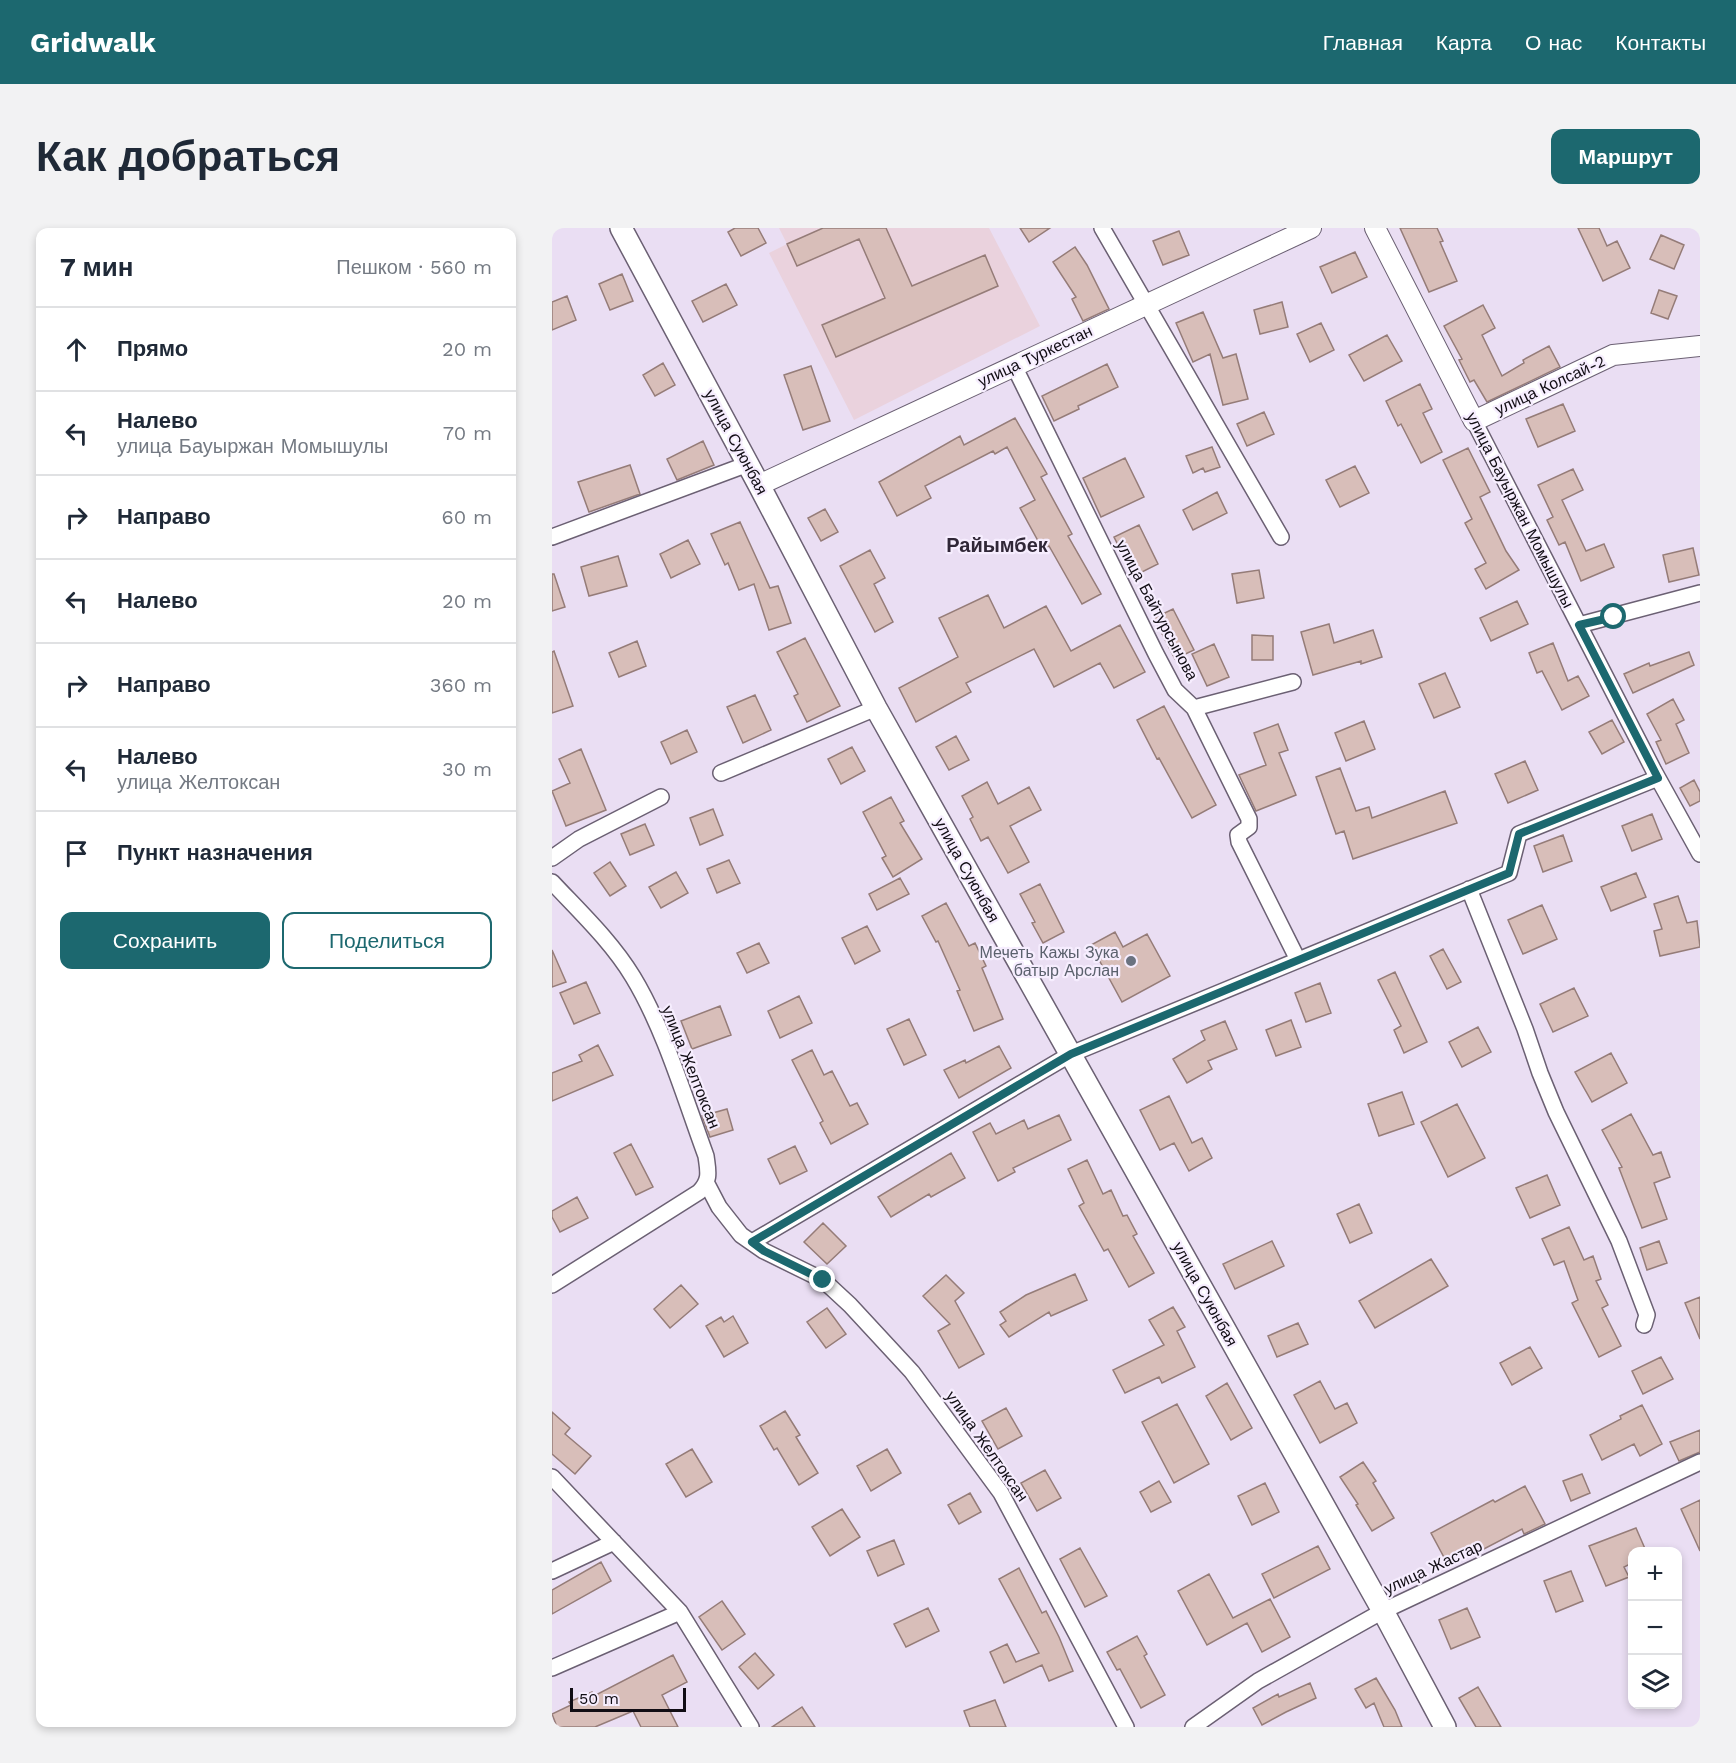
<!DOCTYPE html>
<html lang="ru">
<meta charset="utf-8">
<style>
body{margin:0;font-family:"Work Sans",sans-serif;background:#f2f2f3;color:#1f2937}
.controls{position:absolute;right:18px;bottom:18px;display:grid;overflow:hidden;border-radius:12px;box-shadow:0 3px 9px #0003}
.controls button{width:54px;height:54px;display:grid;place-items:center;padding:0;border:0;border-bottom:2px solid #e0e1e3;background:#fff;color:#1f2937;font:30px sans-serif}
.scale{position:absolute;left:18px;bottom:15px;width:116px;box-sizing:border-box;padding-left:6px;border:3px solid #110d14;border-top:0;font-size:16px;line-height:21px;white-space:nowrap;color:#110d14;-webkit-text-stroke:4px #f6edfe;paint-order:stroke}
.stop{position:absolute;width:18px;height:18px;margin:-14px;border:4px solid #1c686f;border-radius:50%;background:#fff}
.stop.end{background:#1c686f;border-color:#fff;box-shadow:0 2px 6px #0008}
.list{margin:0;padding:0;list-style:none}
h2{display:flex;justify-content:space-between;align-items:center;height:78px;margin:0;padding:0 24px;font-size:26px}
h2 small{font-size:20px;font-weight:400;color:#747a83}
.list li{display:grid;grid-template-columns:39px 1fr auto;gap:18px;align-items:center;box-sizing:border-box;height:84px;padding:0 24px;border-top:2px solid #e0e1e3}
.list b{display:block;font-size:22px;white-space:nowrap}
.list p{margin:0;font-size:20px;white-space:nowrap;color:#747a83}
.list em{font-size:20px;font-style:normal;color:#747a83}
.actions{display:flex;gap:12px;padding:18px 24px}
.actions a{flex:1;padding:14px 0;border:2px solid #1c686f;border-radius:12px;text-align:center;font-size:21px;color:#1c686f}
.actions .main{background:#1c686f;color:#fff}
.icon{flex:none;width:33px;height:33px;fill:none;stroke:currentColor;stroke-width:2;stroke-linecap:round;stroke-linejoin:round}
.map{position:relative;flex:none;width:1148px;height:1499px;overflow:hidden;border-radius:12px}
header{display:flex;align-items:center;gap:36px;box-sizing:border-box;height:84px;padding:0 30px;background:#1c686f;color:#fff}
header strong{font-size:28px}
nav{display:flex;gap:33px;margin-inline-start:auto;font-size:21px}
.intro{display:flex;align-items:center;justify-content:space-between;box-sizing:border-box;height:144px;padding:0 36px}
h1{margin:0;font-size:42px}
.button{padding:15px 27px;border-radius:12px;background:#1c686f;color:#fff;font-size:21px;font-weight:700}
main{display:flex;gap:36px;padding:0 36px}
aside{flex:1;background:#fff;border-radius:12px;box-shadow:0 3px 9px #0003}
.map>svg:first-child{display:block}
.education{fill:#ead2dd}
.building{fill:#d8beb9;stroke:#957c78;stroke-width:1.5}
.lines{fill:none;stroke-linecap:round;stroke-linejoin:round}
.minor-casing{stroke:#6b6073;stroke-width:18}
.tertiary-casing{stroke:#6b6073;stroke-width:22}
.secondary-casing{stroke:#6b6073;stroke-width:24}
.minor{stroke:#fff;stroke-width:15}
.tertiary{stroke:#fff;stroke-width:20}
.secondary{stroke:#fff;stroke-width:21}
.route{stroke:#1c686f;stroke-width:8}
.worship-dot{fill:#6b7280;stroke:#f6edfe;stroke-width:2}
.labels{text-anchor:middle;dominant-baseline:central;stroke-width:4.5;stroke-linejoin:round;paint-order:stroke}
.street-label{font-size:16px;fill:#110d14;stroke:#f6edfe}
.worship-label{font-size:16px;fill:#5b616d;stroke:#f6edfe;text-anchor:end}
.quarter-label{font-size:20px;font-weight:bold;fill:#302737;stroke:#f6edfe}
</style>
<header>
<strong>Gridwalk</strong>
<nav><a>Главная</a><a>Карта</a><a>О нас</a><a>Контакты</a></nav>
</header>
<div class="intro"><h1>Как добраться</h1><a class="button">Маршрут</a></div>
<main>
<aside>
<h2>7 мин<small>Пешком · 560 m</small></h2>
<ul class="list">
<li><svg class="icon" aria-label="ahead" viewBox="0 0 24 24"><path d="M12 20V5M6 11l6-6 6 6"/></svg><div><b>Прямо</b></div><em>20 m</em></li>
<li><svg class="icon" aria-label="left" viewBox="0 0 24 24"><path d="M17 20v-9H6M10 6l-5 5 5 5"/></svg><div><b>Налево</b><p>улица Бауыржан Момышулы</p></div><em>70 m</em></li>
<li><svg class="icon" aria-label="right" viewBox="0 0 24 24"><path d="M7 20v-9h11M14 6l5 5-5 5"/></svg><div><b>Направо</b></div><em>60 m</em></li>
<li><svg class="icon" aria-label="left" viewBox="0 0 24 24"><path d="M17 20v-9H6M10 6l-5 5 5 5"/></svg><div><b>Налево</b></div><em>20 m</em></li>
<li><svg class="icon" aria-label="right" viewBox="0 0 24 24"><path d="M7 20v-9h11M14 6l5 5-5 5"/></svg><div><b>Направо</b></div><em>360 m</em></li>
<li><svg class="icon" aria-label="left" viewBox="0 0 24 24"><path d="M17 20v-9H6M10 6l-5 5 5 5"/></svg><div><b>Налево</b><p>улица Желтоксан</p></div><em>30 m</em></li>
<li><svg class="icon" aria-label="arrive" viewBox="0 0 24 24"><path d="M6 21V4h12l-3 4 3 4H6"/></svg><div><b>Пункт назначения</b></div></li>
</ul>
<div class="actions"><a class="main">Сохранить</a><a>Поделиться</a></div>
</aside>
<div class="map">
<svg width="1148" height="1499" viewBox="0 0 1148 1499">
<rect width="100%" height="100%" fill="#eadef3"/>
<!-- education -->
<path class="education" d="M227,0h210l51,98 -186,94 -85,-167 18,-9z"/>
<!-- building -->
<path class="building" d="M183,0h23l8,15 -25,13 -13,-24z
M271,0h63l26,58 73,-31 13,31 -162,71 -14,-32 63,-27 -26,-59 -62,27 -10,-22z
M468,0h30l-21,14z
M848,0h37l6,13 -3,1 17,39 -28,11z
M1026,0h21l8,18 10,-5 13,27 -27,13z
M627,3l10,24 -26,10 -10,-24z
M1109,7l23,10 -10,24 -24,-10z
M523,19l12,18 22,44 -26,12 -11,-22 4,-2 -23,-35z
M803,24l12,25 -35,16 -12,-26z
M70,46l11,27 -23,9 -11,-26z
M174,56l11,21 -34,17 -11,-21z
M1107,62l18,6 -9,23 -17,-6z
M15,68l9,24 -24,10v-28z
M730,74l6,25 -28,7 -6,-24z
M931,77l12,23 -13,7 20,41 22,-13 -1,-3 26,-14 11,21 -73,35 -13,-22 -4,2 -11,-22 3,-1 -18,-33z
M651,84l20,46 13,-4 12,45 -25,6 -13,-51 -17,8 -17,-39z
M769,95l13,27 -24,12 -13,-28z
M835,107l15,26 -38,20 -15,-26z
M111,135l12,22 -20,11 -12,-21z
M555,136l11,23 -40,19 1,3 -25,12 -12,-25z
M259,138l19,55 -27,9 -19,-55z
M868,156l12,25 -9,4 19,39 -21,11 -20,-39 -3,2 -12,-25z
M1011,176l12,27 -37,16 -12,-28z
M712,184l10,22 -27,12 -10,-22z
M463,190l32,56 -6,3 31,57 -4,2 33,58 -19,10 -33,-58 -6,4 -23,-42 15,-8 -28,-53 -12,7 -2,-3 -68,35 6,12 -34,18 -18,-34 81,-46 4,9z
M151,213l11,24 -37,15 -10,-21z
M660,219l8,20 -15,5 -2,-4 -10,5 -7,-17z
M916,220l22,44 -10,5 26,54 13,19 -33,19 -11,-20 11,-6 -21,-40 7,-4 -29,-59z
M573,230l19,39 -43,20 -18,-39z
M78,237l10,29 -51,18 -11,-30z
M803,238l14,27 -29,14 -14,-27z
M1021,241l10,21 -21,10 24,51 18,-7 10,23 -33,14 -16,-39 -6,3 -12,-25 6,-3 -15,-32z
M665,264l10,21 -34,17 -10,-20z
M273,281l13,23 -17,9 -13,-23z
M188,294l30,66 8,-2 13,37 -22,7 -15,-46 -15,6 -11,-27 -3,2 -14,-31z
M587,297l19,39 -24,12 -20,-39z
M136,312l12,24 -29,14 -11,-24z
M1141,320l6,27 -30,7 -6,-27z
M318,322l15,28 -11,6 19,38 -18,10 -35,-66z
M66,328l9,30 -38,10 -8,-29z
M707,342l5,28 -27,5 -5,-29z
M0,346h2l11,33 -13,4z
M436,367l16,33 42,-22 25,45 49,-26 25,47 -31,16 -14,-25 -46,24 -20,-38 -68,34 5,9 -55,30 -17,-34 59,-31 -19,-39z
M965,373l11,23 -37,17 -11,-23z
M621,381l21,41 -19,9 -21,-41z
M777,396l5,19 39,-13 9,27 -21,7v-3l-48,14 -12,-43z
M700,407l21,1v24h-21z
M253,410l35,68 -33,16 -13,-26 4,-2 -21,-42z
M85,413l9,25 -27,11 -10,-24z
M1001,415l15,38 10,-5 11,20 -27,14 -20,-39 -5,2 -8,-20z
M662,416l15,33 -22,9 -15,-32z
M2,423l19,55 -21,7v-61z
M1137,424l5,13 -61,28 -9,-19 25,-11 1,3z
M893,445l15,34 -26,11 -15,-34z
M203,467l16,35 -28,13 -16,-36z
M1121,471l11,21 -8,4 13,29 -23,11 -10,-22 5,-2 -14,-26z
M612,478l52,99 -24,13 -33,-60 -2,1 -20,-39z
M1060,492l12,22 -22,12 -13,-22z
M812,493l11,28 -29,12 -11,-28z
M726,496l10,26 -9,3 17,42 -40,16 -17,-36 27,-10 -12,-32z
M135,502l10,22 -26,12 -10,-22z
M404,508l13,24 -20,10 -13,-23z
M300,519l13,24 -24,13 -13,-25z
M29,521l25,61 -40,16 -14,-35 18,-8 -11,-24z
M973,533l13,29 -30,13 -13,-29z
M788,540l16,43 13,-4 3,11 73,-27 12,32 -104,36 -9,-28 -8,3 -20,-57z
M1142,552l6,12v9l-10,5 -10,-18z
M435,554l11,22 31,-17 12,23 -31,16 19,36 -21,11 -20,-36 -7,4 -11,-22 3,-2 -11,-21z
M339,569l13,24 -4,2 22,36 -29,18 -11,-19 4,-2 -23,-44z
M161,581l10,26 -23,10 -10,-27z
M1100,586l10,25 -30,12 -10,-25z
M93,596l9,21 -24,10 -9,-21z
M1011,607l9,26 -29,11 -9,-26z
M177,632l11,23 -23,10 -10,-24z
M58,634l16,24 -16,10 -16,-23z
M124,644l12,21 -27,15 -12,-21z
M1084,645l10,24 -35,14 -10,-24z
M348,650l9,16 -32,16 -8,-16z
M488,656l24,48 -21,11 -11,-20 3,-1 -15,-28z
M1126,668l9,27 10,-2 3,26 -40,9 -6,-25 8,-2 -8,-25z
M394,675l23,43 6,-3 11,23 -4,2 21,51 -29,12 -17,-40 3,-1 -22,-49 -2,1 -14,-26z
M990,677l15,34 -34,15 -15,-34z
M315,698l13,25 -25,13 -13,-26z
M563,704l8,15 24,-13 23,42 -48,26 -31,-57z
M207,715l10,20 -22,10 -10,-20z
M891,721l18,33 -14,7 -17,-33z
M0,722l14,32 -14,5z
M843,744l32,70 -23,11 -10,-23 7,-4 -23,-46z
M34,754l14,31 -26,11 -14,-31z
M768,755l11,30 -25,9 -11,-29z
M1022,760l14,28 -35,16 -13,-28z
M247,768l13,27 -32,15 -12,-27z
M168,778l11,29 -39,14 -11,-28z
M357,791l17,36 -22,10 -17,-36z
M739,792l10,27 -25,9 -10,-26z
M673,793l12,28 -29,12 4,8 -25,14 -14,-24 32,-19 -4,-9z
M926,799l13,25 -29,15 -13,-25z
M46,817l15,30 -61,26v-28l30,-12 -3,-6z
M447,818l12,22 -52,30 -15,-28 21,-10 1,3z
M260,822l12,25 8,-4 18,35 7,-3 11,21 -37,20 -11,-21 3,-2 -31,-61z
M1059,825l16,30 -35,19 -17,-30z
M850,864l12,32 -35,12 -11,-32z
M617,868l23,47 10,-5 10,20 -23,13 -15,-28 -14,7 -20,-40z
M905,876l28,54 -37,19 -27,-55z
M175,881l6,21 -23,7 -8,-21z
M1079,886l22,41 8,-3 9,25 -16,6 13,36 -25,9 -23,-60 3,-1 -20,-37z
M507,887l12,25 -58,28 2,4 -17,9 -25,-49 17,-9 6,11 28,-14 4,9z
M79,916l22,43 -17,8 -22,-42z
M243,918l12,25 -27,13 -12,-25z
M399,925l14,25 -34,19 -2,-3 -38,23 -13,-20z
M535,932l16,34 8,-4 12,26 4,-1 10,19 -4,2 21,37 -25,14 -21,-38 -4,2 -25,-45 5,-3 -16,-34z
M995,947l13,30 -30,13 -14,-30z
M25,969l11,21 -28,14 -8,-15v-6z
M807,976l13,29 -22,10 -13,-29z
M271,995l23,23 -19,18 -23,-22z
M1017,999l15,33 9,-4 8,23 -5,2 12,24 -6,3 19,38 -22,11 -27,-54 6,-3 -14,-39 -10,4 -12,-26z
M720,1013l12,25 -49,23 -12,-25z
M1107,1013l8,22 -20,7 -7,-22z
M879,1031l17,27 -73,42 -16,-27z
M523,1046l12,26 -36,16 -2,-4 -40,25 -9,-12 6,-4 -6,-9 26,-17z
M394,1047l18,18 -9,8 29,53 -25,14 -21,-37 12,-7 -27,-28z
M129,1057l17,19 -28,24 -16,-19z
M1148,1069v42l-15,-36z
M621,1079l12,20 -8,4 18,36 -33,16 -3,-6 -34,16 -12,-23 51,-25 -15,-25z
M275,1080l19,26 -20,14 -19,-26z
M181,1088l15,27 -24,14 -18,-31 15,-9 3,5z
M746,1095l10,21 -31,13 -9,-21z
M978,1119l12,21 -30,17 -12,-22z
M1109,1129l12,22 -30,15 -11,-23z
M768,1153l15,28 12,-6 10,20 -37,20 -26,-48z
M675,1155l25,45 -21,12 -25,-44z
M625,1176l32,60 -35,19 -32,-61z
M1090,1177l20,39 -22,12 -6,-12 -32,16 -12,-25 31,-16 -1,-3z
M454,1180l16,28 -24,13 -16,-28z
M233,1183l15,24 -4,2 22,36 -19,12 -22,-37 -3,2 -14,-24z
M0,1184l18,16 -5,6 26,22 -16,18 -23,-20z
M1148,1202v22l-21,9 -9,-19z
M140,1221l20,33 -26,15 -20,-33z
M335,1221l14,24 -30,18 -14,-25z
M811,1234l13,19 -3,2 21,35 -22,13 -16,-26 2,-1 -18,-27z
M493,1242l16,28 -24,13 -16,-28z
M1030,1246l8,19 -19,8 -8,-20z
M607,1253l12,21 -20,10 -11,-20z
M713,1255l14,29 -27,13 -14,-29z
M973,1258l20,38 -21,10 -2,-5 -40,21 -3,-6 -33,17 -15,-28 62,-33 2,2z
M418,1265l11,19 -22,12 -11,-19z
M1148,1272v51l-19,-42z
M290,1281l18,28 -30,19 -18,-29z
M1084,1300l10,23h-14v12l-8,4 5,10 -23,9 -17,-40z
M342,1312l10,24 -26,12 -11,-25z
M766,1318l12,23 -56,29 -12,-24z
M528,1320l27,48 -22,11 -25,-48z
M49,1334l10,19 -59,33v-24z
M467,1340l23,45 4,-2 13,26 14,34 -24,10 -7,-16 -38,18 -14,-31 17,-8 9,18 23,-9 -40,-74z
M1019,1343l12,30 -27,11 -12,-31z
M657,1346l24,44 37,-19 20,38 -28,15 -15,-29 -40,22 -29,-54z
M170,1373l23,33 -23,16 -23,-33z
M376,1380l11,23 -33,16 -12,-23z
M915,1380l13,29 -29,12 -12,-29z
M585,1408l10,18 -3,2 21,39 -24,13 -21,-39 -3,1 -10,-18z
M203,1425l19,22 -16,14 -19,-22z
M121,1427l14,27 -25,13 16,32h-37l-8,-16 -38,16h-38l-5,-13 19,-9 -2,-3 23,-10 2,4z
M824,1450l19,32 7,17h-18l-10,-24 -8,5 -11,-19z
M758,1455l6,15 -30,14 -24,13 -9,-17 25,-14 1,3z
M926,1459l23,40h-25l-17,-29z
M443,1472l11,27h-36l-6,-16z
M250,1479l13,20h-43z"/>
<g class="lines">
<defs>
<path id="minor" d="M550,0l179,309
M462,138l142,288 19,36 19,18 55,111v8l-11,8 1,7 59,118
M922,193l180,350 46,83
M0,309l196,-73
M1027,397l121,-32
M642,480l99,-26
M169,545l155,-65
M0,630l27,-19 82,-42
M0,654c28,30 59,59 81,95 31,51 52,122 73,179 2,15 5,24 -7,36l-147,93
M917,661l56,140 15,44 16,39 63,129 28,74 -3,10
M155,956l12,23 22,28 23,16 59,29 27,25 62,67 89,121 125,234
M200,1014l319,-188 438,-181 10,-39 139,-56
M0,1249l128,135 71,115
M0,1343l62,-29
M0,1440l128,-56
M641,1499l65,-46 125,-70 317,-149"/>
<path id="tertiary" d="M823,0l99,193 139,-66 87,-9
M207,257l552,-257"/>
<path id="secondary" d="M69,0l138,257 117,223 507,903 62,116"/>
</defs>
<!-- minor casing -->
<use href="#minor" class="minor-casing"/>
<!-- tertiary casing -->
<use href="#tertiary" class="tertiary-casing"/>
<!-- secondary casing -->
<use href="#secondary" class="secondary-casing"/>
<!-- minor -->
<use href="#minor" class="minor"/>
<!-- tertiary -->
<use href="#tertiary" class="tertiary"/>
<!-- secondary -->
<use href="#secondary" class="secondary"/>
</g>
<g class="lines">
<!-- route -->
<path class="route" d="M271,1052l-59,-29 -12,-9 319,-188 438,-181 10,-39 139,-56 -79,-153 35,-8"/>
</g>
<!-- markers -->
<circle class="worship-dot" cx="579" cy="733" r="6"/>
<g class="labels">
<!-- street labels -->
<g class="street-label">
<text transform="translate(483 128) rotate(-25)">улица Туркестан</text>
<text transform="translate(998 157) rotate(-25)">улица Колсай-2</text>
<text transform="translate(184 214) rotate(62)">улица Суюнбая</text>
<text transform="translate(968 282) rotate(63)">улица Бауыржан Момышулы</text>
<text transform="translate(605 382) rotate(62)">улица Байтурсынова</text>
<text transform="translate(415 642) rotate(61)">улица Суюнбая</text>
<text transform="translate(139 839) rotate(68)">улица Желтоксан</text>
<text transform="translate(653 1066) rotate(61)">улица Суюнбая</text>
<text transform="translate(435 1218) rotate(55)">улица Желтоксан</text>
<text transform="translate(881 1339) rotate(-25)">улица Жастар</text>
</g>
<!-- worship labels -->
<g class="worship-label">
<text x="567" y="724">Мечеть Кажы Зука<tspan x="567" dy="18">батыр Арслан</tspan></text>
</g>
<!-- quarter labels -->
<g class="quarter-label">
<text x="445" y="317">Райымбек</text>
</g>
</g>
</svg>
<div class="controls">
<button>+</button>
<button>−</button>
<button><svg class="icon" aria-label="layers" viewBox="0 0 24 24"><path d="M12 4l9 5-9 5-9-5zM3 14l9 5 9-5"/></svg></button>
</div>
<div class="scale">50 m</div>
<div class="stop" style="left:1062px;top:389px"></div>
<div class="stop end" style="left:271px;top:1052px"></div>
</div>
</main>
